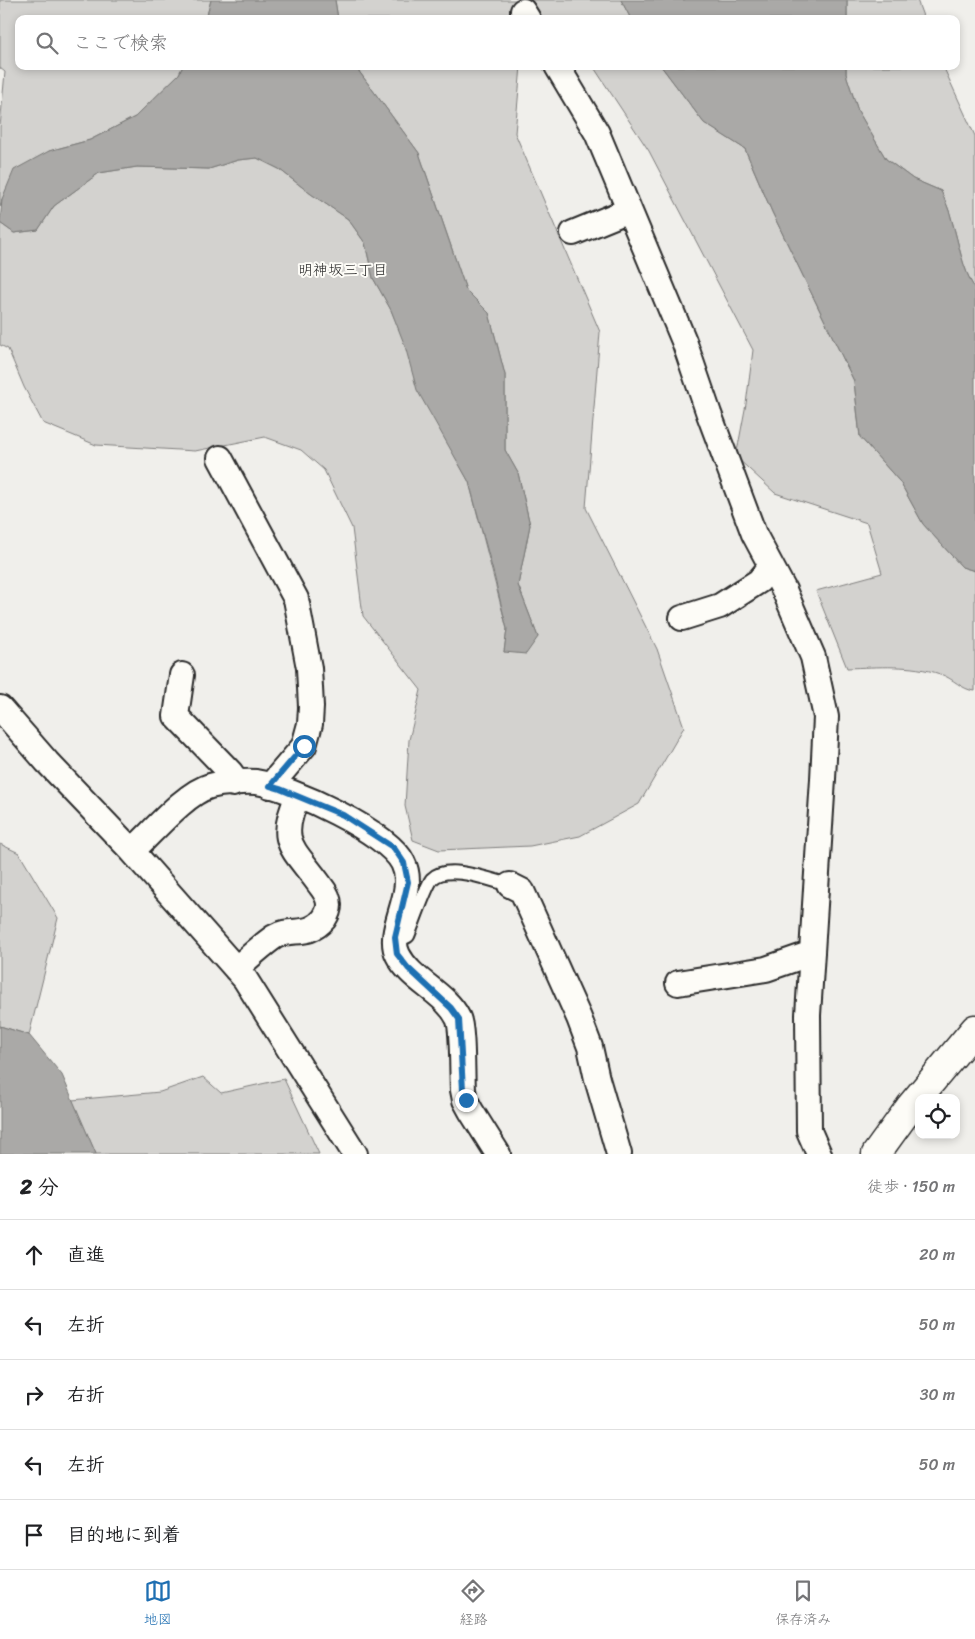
<!DOCTYPE html>
<html lang="ja">
<meta charset="utf-8">
<style>
body{margin:0;font-family:Sriracha,"Klee One",sans-serif;background:#f6f6f6;color:#202124}
.controls{position:absolute;right:15px;bottom:15px;display:grid;overflow:hidden;border-radius:10px;box-shadow:0 2px 8px #0003}
.controls button{width:45px;height:45px;display:grid;place-items:center;padding:0;border:0;border-bottom:1px solid #e0e0e0;background:#fff;color:#202124;font:25px sans-serif}
.stop{position:absolute;width:15px;height:15px;margin:-11px;border:4px solid #1f6fb2;border-radius:50%;background:#fff}
.stop.end{background:#1f6fb2;border-color:#fff;box-shadow:0 1px 5px #0008}
.list{margin:0;padding:0;list-style:none}
h2{display:flex;justify-content:space-between;align-items:center;height:65px;margin:0;padding:0 20px;font-size:21px}
h2 small{font-size:16px;font-weight:400;color:#757577}
.list li{display:grid;grid-template-columns:32px 1fr auto;gap:15px;align-items:center;box-sizing:border-box;height:70px;padding:0 20px;border-top:1px solid #e0e0e0}
.list b{display:block;font-size:19px;white-space:nowrap}
.list em{font-size:16px;font-style:normal;color:#757577}
.icon{flex:none;width:28px;height:28px;fill:none;stroke:currentColor;stroke-width:2;stroke-linecap:round;stroke-linejoin:round}
.map{position:relative;flex:none;width:975px;height:1154px;overflow:hidden}
.search{position:absolute;background:#fff;box-shadow:0 2px 8px #0003;left:15px;right:15px;top:15px;height:55px;display:flex;align-items:center;gap:12px;box-sizing:border-box;padding:0 18px;border-radius:10px;color:#757577;font-size:19px}
.sheet{height:415px;background:#fff}
nav{display:flex;justify-content:space-around;align-items:center;box-sizing:border-box;height:70px;border-top:1px solid #e0e0e0;background:#fff;font-size:14px;color:#757577}
nav a{display:grid;justify-items:center;gap:2px}
nav .on{color:#1f6fb2}
.map>svg:first-child{display:block}
.green{fill:#d3d2cf;stroke:#7f7e7d}
.water{fill:#aaa9a7;stroke:#777775}
.lines{fill:none;stroke-linecap:round;stroke-linejoin:round}
.lane-casing{stroke:#2b2b2b;stroke-width:16}
.street-casing{stroke:#2b2b2b;stroke-width:28}
.secondary-casing{stroke:#2b2b2b;stroke-width:31}
.lane{stroke:#fdfcf7;stroke-width:12}
.street{stroke:#fdfcf7;stroke-width:24}
.secondary{stroke:#fdfcf7;stroke-width:28}
.route{stroke:#1f6fb2;stroke-width:6}
.labels{text-anchor:middle;dominant-baseline:central;stroke-width:4;stroke-linejoin:round;paint-order:stroke}
.neighbourhood-label{font-size:15px;fill:#2b2b2b;stroke:#fdfcf7}
</style>
<div class="map">
<svg width="975" height="1154" viewBox="0 0 975 1154">
<rect width="100%" height="100%" fill="#f0efeb"/>
<filter id="ink" filterUnits="userSpaceOnUse"><feTurbulence type="fractalNoise" baseFrequency=".02" numOctaves="2"/><feDisplacementMap in="SourceGraphic" scale="10" xChannelSelector="R" yChannelSelector="G"/><feConvolveMatrix kernelMatrix="1 2 1 2 8 2 1 2 1" color-interpolation-filters="sRGB"/></filter>
<g filter="url(#ink)">
<!-- green -->
<path class="green" d="M0,0h211l-5,19h-187v47h164l-4,8 -44,43 -45,23 -41,11 -47,48 -2,8v-80l5,-55 -5,-4z
M335,0h286l10,19h-293z
M847,0h70l7,19h-77z
M355,66h166l-6,67 85,199 -14,176 71,141 27,78 -45,77 -59,32 -50,10 -91,4 -26,-10 -8,-34 4,-66 12,-50 -58,-74 -11,-88 -28,-58 -23,-20 -36,-13 -70,14 -99,-6 -53,-22 -19,-36 -16,-38 -8,-4v-122l14,10 24,-3 16,-24 45,-33 38,-6 72,2 29,-9 19,-2 22,11 32,25 37,25 17,24 8,35 18,32 53,126 25,46 38,147 -3,23 34,-15 -20,-52 12,-60 -12,-52 -13,-23v-75l-16,-62 -23,-23 -47,-137z
M593,66h68l43,57 41,26 27,63 82,169 6,56 40,45 23,42 39,43 13,4v120c-13,-1 -22,-13 -35,-17 -29,-10 -62,-7 -93,-6l-31,-77 66,-18 -15,-50 -92,-30 -39,-36 10,-53 7,-54 -104,-199z
M846,66h97l32,70v153c-13,-21 -16,-45 -23,-68 -2,-10 -7,-20 -11,-30l-28,-12 -27,-20 -28,-48 -12,-37z
M0,844l19,9 39,65 -29,117 -29,-9z
M203,1077l18,16 63,-14 35,75h-223l-24,-54 88,-8z"/>
<!-- water -->
<path class="water" d="M211,0h124l3,19h-132z
M621,0h226v19h-216z
M183,66h172l64,87 47,137 23,23 16,62v75l13,23 12,52 -12,60 20,52 -12,17 -22,-2 3,-23 -13,-54 -25,-93 -52,-92 -12,-44 -14,-36 -18,-32 -8,-35 -17,-24 -37,-25 -32,-25 -22,-11 -19,2 -29,9 -72,-2 -38,6 -45,33 -16,24 -24,3 -14,-10 2,-24 12,-29 35,-19 41,-11 45,-23 44,-43z
M661,66h185v8l12,37 28,48 27,20 28,12c4,10 9,20 11,30 7,23 10,47 23,68v282l-13,-4 -39,-43 -23,-42 -40,-45 -6,-56 -82,-169 -27,-63 -41,-26z
M0,1026l29,9 33,40 34,79h-96z"/>
<g class="lines">
<defs>
<path id="lane" d="M396,942l12,-6c5,-12 18,-50 24,-57 15,-16 58,1 78,6"/>
<path id="street" d="M523,11l5,8
M557,66l40,67 87,208 25,73 45,120 30,56 29,67 13,60 -3,62 -15,236 1,116 10,23
M573,233l56,-23
M220,458l76,141 13,69 2,39 -1,17 -6,22 -34,40
M682,618l38,-12 39,-25 12,-15
M182,675l-6,41 55,57 2,11
M0,708l47,54 85,89 113,128 110,175
M132,851c20,-18 53,-58 78,-65 11,-3 35,-5 46,-4 34,5 132,50 147,81 15,29 -18,67 -5,92 13,26 47,37 60,63 5,10 4,57 5,72l2,10 6,11 27,43
M510,885l12,6 57,127 11,29 7,32 22,75
M236,969c12,-11 25,-23 38,-32 17,-11 33,2 50,-18 2,-3 5,-9 5,-14 0,-7 -5,-15 -9,-20 -26,-37 -44,-41 -22,-89
M678,983l88,-14 46,-16"/>
<path id="secondary" d="M876,1154l34,-47 65,-78"/>
</defs>
<!-- lane casing -->
<use href="#lane" class="lane-casing"/>
<!-- street casing -->
<use href="#street" class="street-casing"/>
<!-- secondary casing -->
<use href="#secondary" class="secondary-casing"/>
<!-- lane -->
<use href="#lane" class="lane"/>
<!-- street -->
<use href="#street" class="street"/>
<!-- secondary -->
<use href="#secondary" class="secondary"/>
</g>
</g>
<g class="lines" filter="url(#ink)">
<!-- route -->
<path class="route" d="M304,746l-34,40 10,3 63,26 51,33 10,15 4,19 -13,55 2,17 11,14 43,40 8,11 4,71 3,10"/>
</g>
<g class="labels">
<!-- neighbourhood labels -->
<g class="neighbourhood-label">
<text x="343" y="270">明神坂三丁目</text>
</g>
</g>
</svg>
<div class="controls">
<button><svg class="icon" aria-label="locate" viewBox="0 0 24 24"><circle cx="12" cy="12" r="6"/><path d="M12 2v4M12 18v4M2 12h4M18 12h4"/></svg></button>
</div>
<div class="stop" style="left:304px;top:746px"></div>
<div class="stop end" style="left:466px;top:1100px"></div>
<div class="search"><svg class="icon" aria-label="search" viewBox="0 0 24 24"><circle cx="10" cy="10" r="6"/><path d="M15 15l6 6"/></svg>ここで検索</div>
</div>
<section class="sheet">
<h2>2 分<small>徒歩 · 150 m</small></h2>
<ul class="list">
<li><svg class="icon" aria-label="ahead" viewBox="0 0 24 24"><path d="M12 20V5M6 11l6-6 6 6"/></svg><div><b>直進</b></div><em>20 m</em></li>
<li><svg class="icon" aria-label="left" viewBox="0 0 24 24"><path d="M17 20v-9H6M10 6l-5 5 5 5"/></svg><div><b>左折</b></div><em>50 m</em></li>
<li><svg class="icon" aria-label="right" viewBox="0 0 24 24"><path d="M7 20v-9h11M14 6l5 5-5 5"/></svg><div><b>右折</b></div><em>30 m</em></li>
<li><svg class="icon" aria-label="left" viewBox="0 0 24 24"><path d="M17 20v-9H6M10 6l-5 5 5 5"/></svg><div><b>左折</b></div><em>50 m</em></li>
<li><svg class="icon" aria-label="arrive" viewBox="0 0 24 24"><path d="M6 21V4h12l-3 4 3 4H6"/></svg><div><b>目的地に到着</b></div></li>
</ul>
</section>
<nav>
<a class="on"><svg class="icon" aria-label="map" viewBox="0 0 24 24"><path d="M3 6l6-2 6 2 6-2v14l-6 2-6-2-6 2zM9 4v14M15 6v14"/></svg>地図</a>
<a><svg class="icon" aria-label="directions" viewBox="0 0 24 24"><path d="M12 3l9 9-9 9-9-9zM9 14v-3h6M13 9l2 2-2 2"/></svg>経路</a>
<a><svg class="icon" aria-label="saved" viewBox="0 0 24 24"><path d="M7 4h10v16l-5-4-5 4z"/></svg>保存済み</a>
</nav>
